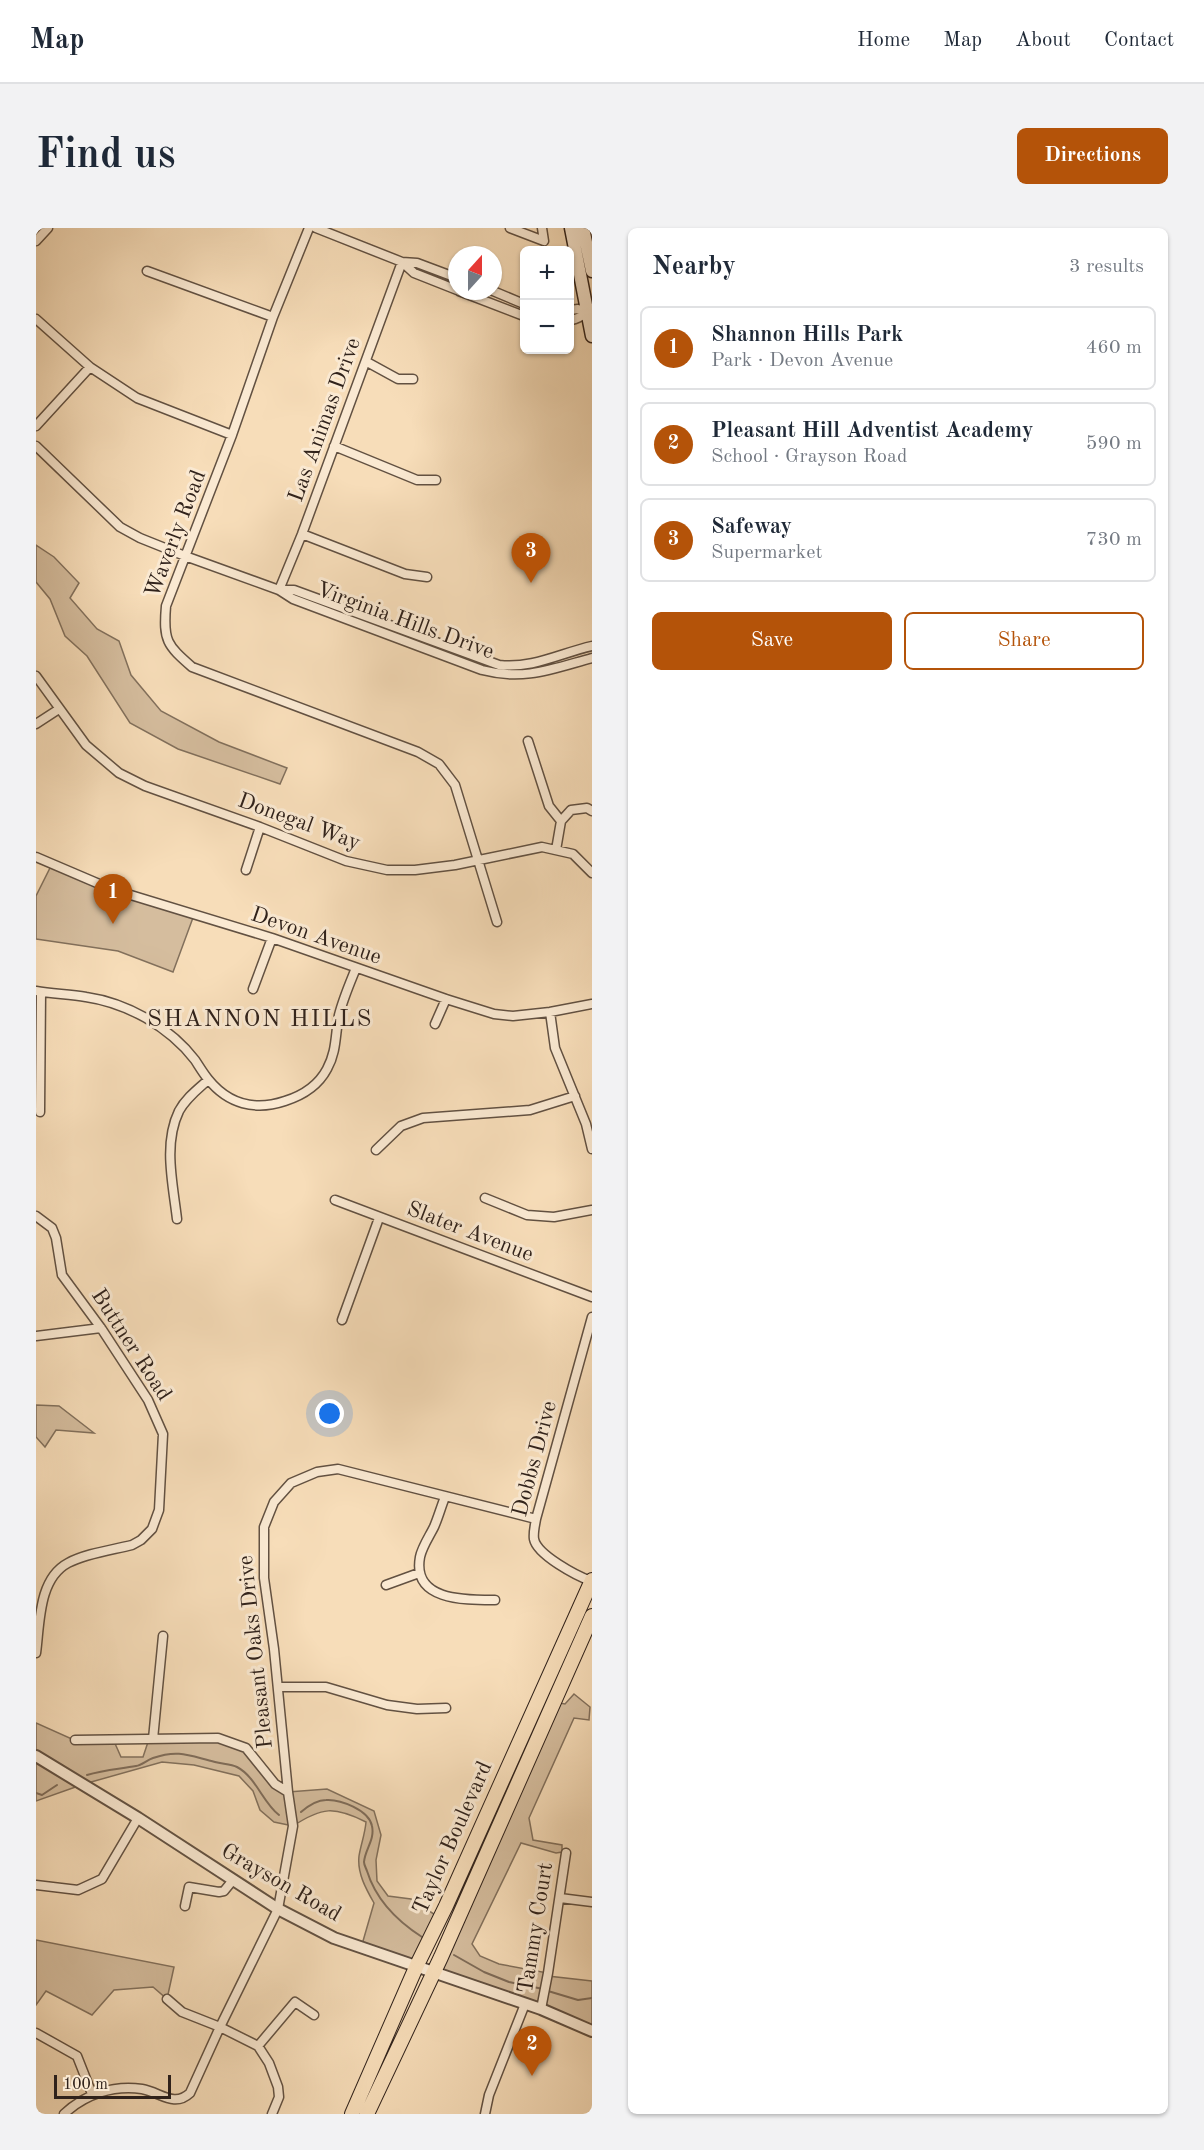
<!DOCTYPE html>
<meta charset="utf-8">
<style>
body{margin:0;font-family:"Old Standard TT",serif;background:#f2f2f3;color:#1f2937}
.controls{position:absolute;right:18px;top:18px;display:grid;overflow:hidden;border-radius:9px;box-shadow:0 2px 4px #0004}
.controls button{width:54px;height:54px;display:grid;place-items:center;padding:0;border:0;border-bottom:2px solid #e0e1e3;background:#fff;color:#1f2937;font:30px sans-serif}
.compass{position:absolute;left:412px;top:18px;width:54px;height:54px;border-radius:50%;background:#fff;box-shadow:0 2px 4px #0004;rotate:21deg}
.scale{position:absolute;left:18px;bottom:15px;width:117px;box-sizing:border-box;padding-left:6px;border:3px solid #30221b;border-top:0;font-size:16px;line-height:21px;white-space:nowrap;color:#30221b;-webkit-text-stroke:4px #fae9d2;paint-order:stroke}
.you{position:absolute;left:294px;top:1186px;width:21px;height:21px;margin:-15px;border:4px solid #fff;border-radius:50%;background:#1a73e8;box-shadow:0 0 0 9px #1a73e833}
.badge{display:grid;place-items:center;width:39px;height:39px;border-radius:50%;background:#b45309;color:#fff;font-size:20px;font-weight:700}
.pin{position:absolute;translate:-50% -50px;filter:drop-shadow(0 2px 3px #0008)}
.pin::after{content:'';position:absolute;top:32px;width:21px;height:18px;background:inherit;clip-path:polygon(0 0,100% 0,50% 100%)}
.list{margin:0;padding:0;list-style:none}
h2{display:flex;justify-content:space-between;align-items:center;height:78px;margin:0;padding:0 24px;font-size:26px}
h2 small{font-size:20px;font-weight:400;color:#747a83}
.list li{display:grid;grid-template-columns:39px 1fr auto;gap:18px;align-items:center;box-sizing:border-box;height:84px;margin:0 12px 12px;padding:0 12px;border:2px solid #e0e1e3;border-radius:9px}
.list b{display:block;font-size:22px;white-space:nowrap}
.list p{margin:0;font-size:20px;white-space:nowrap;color:#747a83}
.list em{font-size:20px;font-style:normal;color:#747a83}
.actions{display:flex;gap:12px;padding:18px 24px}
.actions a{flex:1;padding:14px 0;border:2px solid #b45309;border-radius:9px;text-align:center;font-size:21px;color:#b45309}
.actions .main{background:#b45309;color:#fff}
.map{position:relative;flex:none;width:556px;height:1886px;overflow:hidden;border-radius:9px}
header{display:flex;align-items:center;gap:36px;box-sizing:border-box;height:84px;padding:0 30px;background:#fff;border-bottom:2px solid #e0e1e3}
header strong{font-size:28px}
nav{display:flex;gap:33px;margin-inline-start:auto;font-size:21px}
.intro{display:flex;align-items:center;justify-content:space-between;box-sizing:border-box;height:144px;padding:0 36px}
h1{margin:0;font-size:42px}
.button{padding:15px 27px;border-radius:9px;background:#b45309;color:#fff;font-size:21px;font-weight:700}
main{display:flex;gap:36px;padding:0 36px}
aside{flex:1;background:#fff;border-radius:9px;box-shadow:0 2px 4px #0004}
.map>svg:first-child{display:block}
.green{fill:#d5bd9e;stroke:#82705c;stroke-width:1.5}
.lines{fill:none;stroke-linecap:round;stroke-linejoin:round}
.stream{stroke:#7f6c59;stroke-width:2}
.minor-casing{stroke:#625142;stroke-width:11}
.tertiary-casing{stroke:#625142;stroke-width:14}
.secondary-casing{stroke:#30221b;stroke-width:15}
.primary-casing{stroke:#30221b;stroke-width:16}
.minor{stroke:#fae9d2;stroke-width:8}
.tertiary{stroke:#fae9d2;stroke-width:10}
.secondary{stroke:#fae9d2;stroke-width:12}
.primary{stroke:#f7ddb9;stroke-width:14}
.labels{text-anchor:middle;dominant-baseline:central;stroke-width:6;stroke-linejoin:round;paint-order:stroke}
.street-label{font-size:22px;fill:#30221b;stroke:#fae9d2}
.neighbourhood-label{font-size:24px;letter-spacing:1.5px;fill:#30221b;stroke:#fae9d2}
</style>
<header>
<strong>Map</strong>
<nav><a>Home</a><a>Map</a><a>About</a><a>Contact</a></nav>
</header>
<div class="intro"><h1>Find us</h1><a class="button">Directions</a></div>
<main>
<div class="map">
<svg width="556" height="1886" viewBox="0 0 556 1886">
<rect width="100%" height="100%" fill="#f7ddb9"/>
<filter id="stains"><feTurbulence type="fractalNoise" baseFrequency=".00333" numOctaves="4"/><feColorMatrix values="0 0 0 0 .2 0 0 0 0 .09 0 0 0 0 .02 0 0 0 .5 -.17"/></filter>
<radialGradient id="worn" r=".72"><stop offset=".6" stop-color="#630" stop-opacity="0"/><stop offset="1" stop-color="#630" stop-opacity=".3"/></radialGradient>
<!-- green -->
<path class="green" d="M0,317l18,12 25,26 -9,15 27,31 22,12 12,34 30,36 58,31 68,26 -7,16 -102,-35 -48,-26 -43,-67 -22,-20 -15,-37 -14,-17z
M16,636l142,51 -21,57 -55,-21 -82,-12v-43z
M0,1177l23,1 35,27 -38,-3 -11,17 -9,-10z
M538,1466l16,13 -1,13 -15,-2 -45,100 4,22 29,5v7l-6,1 -35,-10 -49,101 8,12 19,8 49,9v3l44,5v43l-7,5 -151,-57 120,-270 11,2z
M0,1495l38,17 39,-1 8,18h22l6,-18 69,-1 28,10 42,44 39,-3 47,22 7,24 -5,25 1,21 11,15 23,3 29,19 -23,47 -56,-17 13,-45c-8,-14 -17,-30 -15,-47 2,-12 6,-22 7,-34 -32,-16 -44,-15 -73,4l-19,-4 -14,-12 -7,-19 -14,-15 -45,-11 -32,-3 -78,22 -48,17z
M0,1712l138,27 -7,32 -14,-12 -39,3 -22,25 -46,-24 -10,14z"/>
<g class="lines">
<!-- stream -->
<path class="stream" d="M51,1547c16,-5 32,-6 49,-9 6,-1 11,-6 17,-8 26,-9 37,-2 62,4 7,2 16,2 22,5 19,10 26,36 42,48
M0,1565l6,2 15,-10
M265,1584c7,-6 15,-12 25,-12 14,-1 43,10 46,26 3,14 -7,23 -8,36 0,3 2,6 3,9 9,29 30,50 55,66
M418,1727l30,17 25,10 34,7
M512,1763l30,9 14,-2"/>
<defs>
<path id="minor" d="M273,0l-36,89 -41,118 -66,171c-3,35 1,39 26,61l226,85 21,12 16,21 42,137
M474,0l34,13 -2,-13
M0,13l12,-13
M111,43l126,46
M421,50l-40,-15 -15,-1 12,11 43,17
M423,63l65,25
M457,63l31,13
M534,82l8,-1 9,3
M0,91l54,48 47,31 95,37
M534,92c9,0 13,-7 22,-9
M331,134l31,17h15
M0,198l54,-59
M0,218l84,81 20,11 45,18 94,34 23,-56 100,-272 -86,-34
M298,218l83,34h19
M266,306l103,40 22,3
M556,418c-31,7 -60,23 -93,19l-205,-75h-15l14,9 189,71c42,11 70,-1 110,-12
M0,448l50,69 33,28 26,13 115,41 86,34 41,9h28l40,-5 87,-18 31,7 19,19
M0,496l23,-15
M492,513l21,65 12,15 -5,29
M525,593l10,-11 16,-2 5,3
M0,629l75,32 161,49 174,61 48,15 19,2 37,-4 42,-8
M210,642l14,-43
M217,761l19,-51
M0,763c17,3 34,3 50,6 21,3 42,11 60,21 19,11 36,25 49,42 4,6 8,13 13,19 20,25 47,32 77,22 19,-6 33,-15 42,-32 10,-18 8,-35 12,-54 4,-16 11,-32 17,-47
M514,784l5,36 31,76 6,25
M399,796l11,-25
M4,884l1,-120
M340,922l25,-24 22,-8 107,-8 45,-14
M449,970l42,17 27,2 38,-7
M299,972l257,97
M0,988l16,12 4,10 6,37 39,53 47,72 15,34 -4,76 -7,19 -11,11 -9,5c-20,5 -45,8 -64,18 -30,16 -28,61 -32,90
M141,991c-4,-35 -14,-75 2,-108 7,-13 19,-22 29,-31
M306,1092l37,-102
M0,1108l65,-8
M409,1269c-4,10 -7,21 -11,30 -5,10 -12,20 -14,30 -8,44 45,43 75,43
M555,1353c-14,-5 -54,-26 -57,-42 -1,-6 1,-14 2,-20l56,-202
M350,1357l33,-12
M242,1459h48l61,18 30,4 29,-1
M117,1511l10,-103
M252,1564l-14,-143 -10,-71v-51l10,-25 17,-19 26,-11 21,-3 198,50
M0,1657l42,5 24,-11 36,-61
M524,1670l32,4
M149,1678l4,-19 30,5 5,-1 9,-11
M131,1771l15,13 38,15 38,19 11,17 9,24 1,10 -7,17
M505,1781l7,-36 18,-120
M0,1805l41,23 15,38
M222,1818l37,-44 19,13
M28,1886c21,-20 49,-29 78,-25 18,3 32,19 48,4l30,-66 58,-118 15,-83 -5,-34 -13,-8 -29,-36 -28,-10 -143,2
M449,1886l4,-19 36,-91"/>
<path id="tertiary" d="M0,1528l102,62 140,91 56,29 207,71 51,22"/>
<path id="secondary" d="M535,0l21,108
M547,0l9,43"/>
<path id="primary" d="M316,1886l65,-149 29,-59 146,-326
M331,1886l74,-157 151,-341"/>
</defs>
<!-- minor casing -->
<use href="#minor" class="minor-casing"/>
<!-- tertiary casing -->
<use href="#tertiary" class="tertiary-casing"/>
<!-- secondary casing -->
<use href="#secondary" class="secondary-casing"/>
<!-- primary casing -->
<use href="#primary" class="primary-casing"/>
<!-- minor -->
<use href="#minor" class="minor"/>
<!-- tertiary -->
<use href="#tertiary" class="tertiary"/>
<!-- secondary -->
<use href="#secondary" class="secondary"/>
<!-- primary -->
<use href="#primary" class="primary"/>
</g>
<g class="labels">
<!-- street labels -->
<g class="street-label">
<text transform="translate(289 192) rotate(-70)">Las Animas Drive</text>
<text transform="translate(140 306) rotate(-69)">Waverly Road</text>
<text transform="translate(369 393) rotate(20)">Virginia Hills Drive</text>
<text transform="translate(263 594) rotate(20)">Donegal Way</text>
<text transform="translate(280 708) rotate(19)">Devon Avenue</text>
<text transform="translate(434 1004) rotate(21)">Slater Avenue</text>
<text transform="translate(95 1117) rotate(57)">Buttner Road</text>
<text transform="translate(499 1231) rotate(-75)">Dobbs Drive</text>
<text transform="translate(220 1424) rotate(-96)">Pleasant Oaks Drive</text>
<text transform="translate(417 1610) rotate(-66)">Taylor Boulevard</text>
<text transform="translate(245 1655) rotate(30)">Grayson Road</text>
<text transform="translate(500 1700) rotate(-81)">Tammy Court</text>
</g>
<!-- neighbourhood labels -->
<g class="neighbourhood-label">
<text x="224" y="792">SHANNON HILLS</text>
</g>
</g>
<rect width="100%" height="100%" filter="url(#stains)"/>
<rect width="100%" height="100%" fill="url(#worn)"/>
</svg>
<div class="controls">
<button>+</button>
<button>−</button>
</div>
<svg class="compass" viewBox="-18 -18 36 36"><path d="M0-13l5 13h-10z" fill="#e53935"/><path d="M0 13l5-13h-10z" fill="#747a83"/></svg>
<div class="scale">100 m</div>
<div class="you"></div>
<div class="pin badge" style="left:77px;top:696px">1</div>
<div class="pin badge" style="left:496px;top:1848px">2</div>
<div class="pin badge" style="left:495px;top:355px">3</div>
</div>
<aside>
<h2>Nearby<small>3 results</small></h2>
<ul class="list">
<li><span class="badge">1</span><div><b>Shannon Hills Park</b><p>Park · Devon Avenue</p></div><em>460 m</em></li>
<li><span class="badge">2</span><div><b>Pleasant Hill Adventist Academy</b><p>School · Grayson Road</p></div><em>590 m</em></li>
<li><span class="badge">3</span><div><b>Safeway</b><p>Supermarket</p></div><em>730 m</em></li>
</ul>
<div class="actions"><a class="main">Save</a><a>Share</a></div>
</aside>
</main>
